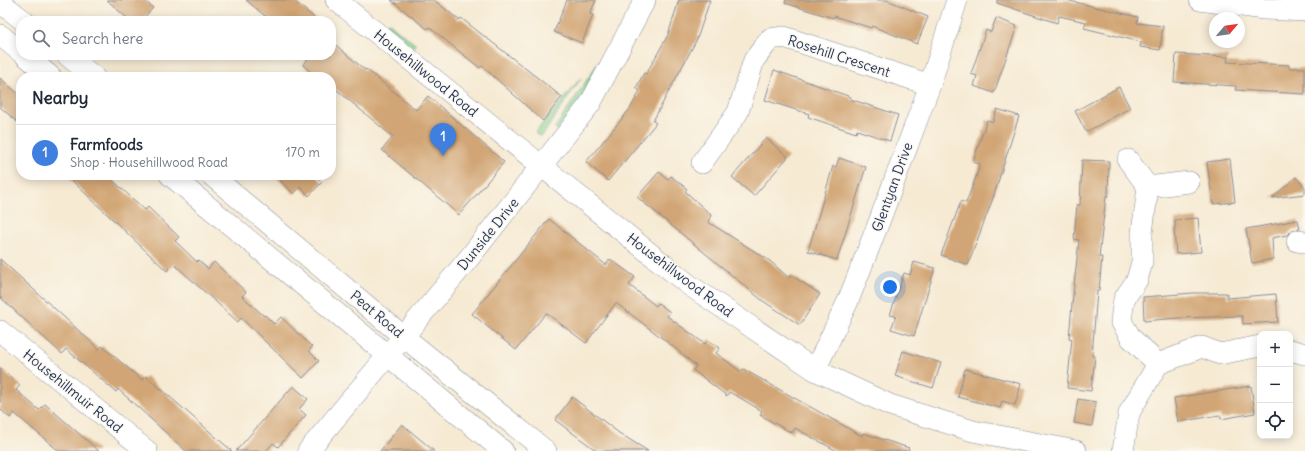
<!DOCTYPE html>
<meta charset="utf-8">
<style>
body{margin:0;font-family:Delius,sans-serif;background:#f2f2f3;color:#1f2937}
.controls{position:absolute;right:12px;bottom:12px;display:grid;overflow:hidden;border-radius:8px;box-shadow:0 2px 10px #0003}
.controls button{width:36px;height:36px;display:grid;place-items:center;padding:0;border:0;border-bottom:1px solid #e0e1e3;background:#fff;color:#1f2937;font:20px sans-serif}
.compass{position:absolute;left:1209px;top:12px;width:36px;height:36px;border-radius:50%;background:#fff;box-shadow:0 2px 10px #0003;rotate:61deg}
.you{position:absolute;left:890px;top:287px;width:14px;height:14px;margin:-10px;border:3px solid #fff;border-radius:50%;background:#1a73e8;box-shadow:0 0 0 6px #1a73e833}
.badge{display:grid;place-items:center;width:26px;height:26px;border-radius:50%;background:#111827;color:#fff;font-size:13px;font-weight:700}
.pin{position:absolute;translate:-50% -33px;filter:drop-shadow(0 1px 2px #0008)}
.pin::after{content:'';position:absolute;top:21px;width:14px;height:12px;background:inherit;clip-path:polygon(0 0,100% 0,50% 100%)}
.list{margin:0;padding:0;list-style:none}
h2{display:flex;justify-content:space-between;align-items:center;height:52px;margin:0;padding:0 16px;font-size:17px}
h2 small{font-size:13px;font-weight:400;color:#747a83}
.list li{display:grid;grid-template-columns:26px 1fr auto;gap:12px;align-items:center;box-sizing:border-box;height:56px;padding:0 16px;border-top:1px solid #e0e1e3}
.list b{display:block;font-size:15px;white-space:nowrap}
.list p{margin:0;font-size:13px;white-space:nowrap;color:#747a83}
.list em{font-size:13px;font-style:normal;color:#747a83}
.icon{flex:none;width:22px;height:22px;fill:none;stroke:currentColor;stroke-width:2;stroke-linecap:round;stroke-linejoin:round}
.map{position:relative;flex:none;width:1305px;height:451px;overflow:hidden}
.search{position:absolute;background:#fff;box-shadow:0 2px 10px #0003;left:16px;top:16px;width:320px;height:44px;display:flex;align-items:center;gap:10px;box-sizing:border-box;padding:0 14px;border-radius:16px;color:#747a83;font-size:15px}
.panel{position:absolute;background:#fff;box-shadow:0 2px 10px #0003;left:16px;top:72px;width:320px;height:108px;border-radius:16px}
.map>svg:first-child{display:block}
.green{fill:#88d28f;stroke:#528076}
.building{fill:#d1a574}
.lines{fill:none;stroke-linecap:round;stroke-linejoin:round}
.minor-casing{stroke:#888c98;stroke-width:22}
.minor{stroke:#fff;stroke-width:21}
.labels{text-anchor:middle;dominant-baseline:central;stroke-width:3;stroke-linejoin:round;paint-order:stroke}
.street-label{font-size:14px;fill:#1b2f5e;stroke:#fbf7ec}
</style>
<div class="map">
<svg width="1305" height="451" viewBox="0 0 1305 451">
<rect width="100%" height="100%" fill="#fbf7ec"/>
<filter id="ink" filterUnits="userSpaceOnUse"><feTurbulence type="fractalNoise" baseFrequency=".025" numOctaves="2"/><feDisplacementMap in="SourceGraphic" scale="8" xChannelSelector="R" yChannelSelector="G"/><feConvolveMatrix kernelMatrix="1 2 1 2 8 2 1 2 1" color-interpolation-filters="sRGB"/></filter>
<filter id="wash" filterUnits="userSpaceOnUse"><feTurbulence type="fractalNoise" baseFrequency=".012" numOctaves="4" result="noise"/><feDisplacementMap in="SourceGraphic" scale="16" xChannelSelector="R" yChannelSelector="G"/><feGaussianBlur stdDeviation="0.9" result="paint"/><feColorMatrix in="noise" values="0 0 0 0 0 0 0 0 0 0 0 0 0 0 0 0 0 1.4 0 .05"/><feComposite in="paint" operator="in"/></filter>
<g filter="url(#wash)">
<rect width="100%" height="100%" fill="#f6ead3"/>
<!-- green -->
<path class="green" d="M388,22l28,23 -5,5 -27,-23z
M599,62l4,3 -43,67 -5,-4z
M581,78l-38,57 -4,1 -4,-3z"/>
<g id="blocks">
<!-- building -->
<path class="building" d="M107,0h37l9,8 -12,13h-11z
M246,0h47l25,21h-47z
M391,0h43l25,20 2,-2 101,79 -19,24 -61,-55 -2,2 -51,-41 -2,2z
M567,0h29l-6,14 3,1 -11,28 -28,-11z
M679,0h31l-13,39 -44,82 3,2 -48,58 -22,-19 44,-53 10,-18 -4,-3 8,-15 2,1 22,-39z
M786,0h101l41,17 -11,27 -45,-18 -1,2 -37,-12 -1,2 -48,-15z
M997,0h69l72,17 -1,6 26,3 -3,24 -20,-3 1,-5 -57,-14 2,-6 -27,-6 -2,7 -60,-20z
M996,18l21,8 -23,67 -20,-7 3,-10 -6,-2 15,-44 5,2z
M331,41l34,29 1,-1 50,41 12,-14 76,66 -45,53 -77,-65 11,-13 -62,-52v-8h-15l-13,-12 8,-10h20z
M1176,54l52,3 -1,5 62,3v3h16v26l-70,-4 1,-4 -62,-4z
M774,70l77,27 -1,2 48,16 -8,26 -33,-11 -1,3 -48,-16 1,-3 -44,-14z
M0,78l21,18v29l-21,-18z
M1119,87l11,21 -44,24 -11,-21z
M997,109l22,7 -26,82 -25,67 -27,-10 20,-54 5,2 10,-26 4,-13 -7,-2 14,-42 6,2z
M766,138l22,19 -34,39 -22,-19z
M839,158l27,9 -29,93 -29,-9 25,-85 3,1z
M1230,159l5,43 -22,2 -6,-42z
M1082,160l27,1 -1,35h-2l-7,61h3l-3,34h-2l-5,65 3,1 -4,34 -24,-3 5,-49 -3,-1 3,-34 7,-64 -5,-1 3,-34h3z
M659,172l9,7 3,-3 16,13 -2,2 26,24 -3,7 62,39 19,17 2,-3 29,19 -20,31 -37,-24 -126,-104z
M66,175h41l38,35 3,-3 31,30 -4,4 22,21 1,-2 10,9 6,-7 32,30 -4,4 22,20 1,-1 9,9 7,-7 31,30 -3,4 10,10 -16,17 -62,-60 -3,4 -64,-58 -7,7z
M274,175h41l7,7 -13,14 -9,-9 -6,7z
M1296,177l9,10v7l-33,4z
M1198,218l3,34 -25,2 -2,-25h1v-9z
M549,219l57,46 4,-6 25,18 -6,8 27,21 2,-3 12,9 -3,4 38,28 3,-4 12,8 -4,5 25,19 2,-3 119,67 1,-3 46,15 -1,3h-71l-42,-23 -3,5 -32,-18 2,-4 -20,-12 -13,-7 -2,4 -34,-26 3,-4 -21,-18 -59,-45 -30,40 -40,-30 -30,37 -44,-36z
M1298,220l2,9 -8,1 -5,5 -15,3 1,21 -21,4 -6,-34z
M0,259l99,90 3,-3 40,34 4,-4 86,75h-46l-68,-62 -2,3 -50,-43 -4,5 -62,-57z
M914,262l21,6 -21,68 -23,-7 5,-13 -6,-1 14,-42 6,2z
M1193,293h34v5l49,-4 2,28 -35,2 -1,-8 -64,2 -34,3 -1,-24z
M903,351l38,12 -8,25 -38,-12z
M0,368l20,17 -4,5 23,20 6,-6 54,47h-40l-45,-38 -4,5 -10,-9z
M965,369l56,15 -6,21 -13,-4 -2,7 -42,-11z
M293,386l15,13 -9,10 7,6 -28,32 -5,-4 -7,8h-30z
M1251,386l4,27 -34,6 -1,-4 -42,7 -4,-24z
M572,397l47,36 29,18h-51l-42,-31z
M1078,399l18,3 -4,24 -18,-3z
M402,424l32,27h-54z"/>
</g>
</g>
<g filter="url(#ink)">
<use href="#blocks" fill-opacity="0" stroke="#888c98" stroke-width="1"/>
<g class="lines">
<defs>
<path id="minor" d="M336,0l353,285 126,85 75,35 83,26 103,20
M1200,0l64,9 41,2
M0,2l24,19
M0,35l21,17
M25,55l26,22
M67,55l27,22
M1128,160l20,27 41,-5
M702,163l36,-51 16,-52 16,-21 14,-2 146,48
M170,175l333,276
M211,175l193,162 142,114
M1148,187l-6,46v29l-5,18 -13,19 -3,22 10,17 27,26
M1297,241l8,1
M0,331l147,120
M1290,350l15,4
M815,370l33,-69 31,-79 51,-137 27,-85
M308,451l161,-193 121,-154 55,-104
M1123,451l6,-38 29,-49 44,-17 18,7 40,-8"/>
</defs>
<!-- minor casing -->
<use href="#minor" class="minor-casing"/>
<!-- minor -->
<use href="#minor" class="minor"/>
</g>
</g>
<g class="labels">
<!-- street labels -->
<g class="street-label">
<text transform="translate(839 56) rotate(18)">Rosehill Crescent</text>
<text transform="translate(426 73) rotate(39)">Househillwood Road</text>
<text transform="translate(892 187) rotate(-70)">Glentyan Drive</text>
<text transform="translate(488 234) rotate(-51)">Dunside Drive</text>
<text transform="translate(680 275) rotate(37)">Househillwood Road</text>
<text transform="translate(377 314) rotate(40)">Peat Road</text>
<text transform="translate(73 391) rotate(39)">Househillmuir Road</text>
</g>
</g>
</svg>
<div class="controls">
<button>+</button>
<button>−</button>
<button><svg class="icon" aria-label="locate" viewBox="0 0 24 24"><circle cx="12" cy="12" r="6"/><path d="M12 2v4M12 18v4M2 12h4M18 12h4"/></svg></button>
</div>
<svg class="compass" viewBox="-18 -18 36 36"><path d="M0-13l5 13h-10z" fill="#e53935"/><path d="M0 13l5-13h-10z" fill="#747a83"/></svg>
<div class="you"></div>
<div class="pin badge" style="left:443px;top:156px;background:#3f7fe0">1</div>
<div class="search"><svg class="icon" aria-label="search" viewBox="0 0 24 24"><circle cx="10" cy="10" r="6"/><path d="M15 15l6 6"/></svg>Search here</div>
<section class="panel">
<h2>Nearby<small></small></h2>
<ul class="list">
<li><span class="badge" style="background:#3f7fe0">1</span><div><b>Farmfoods</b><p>Shop · Househillwood Road</p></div><em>170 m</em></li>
</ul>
</section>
</div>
